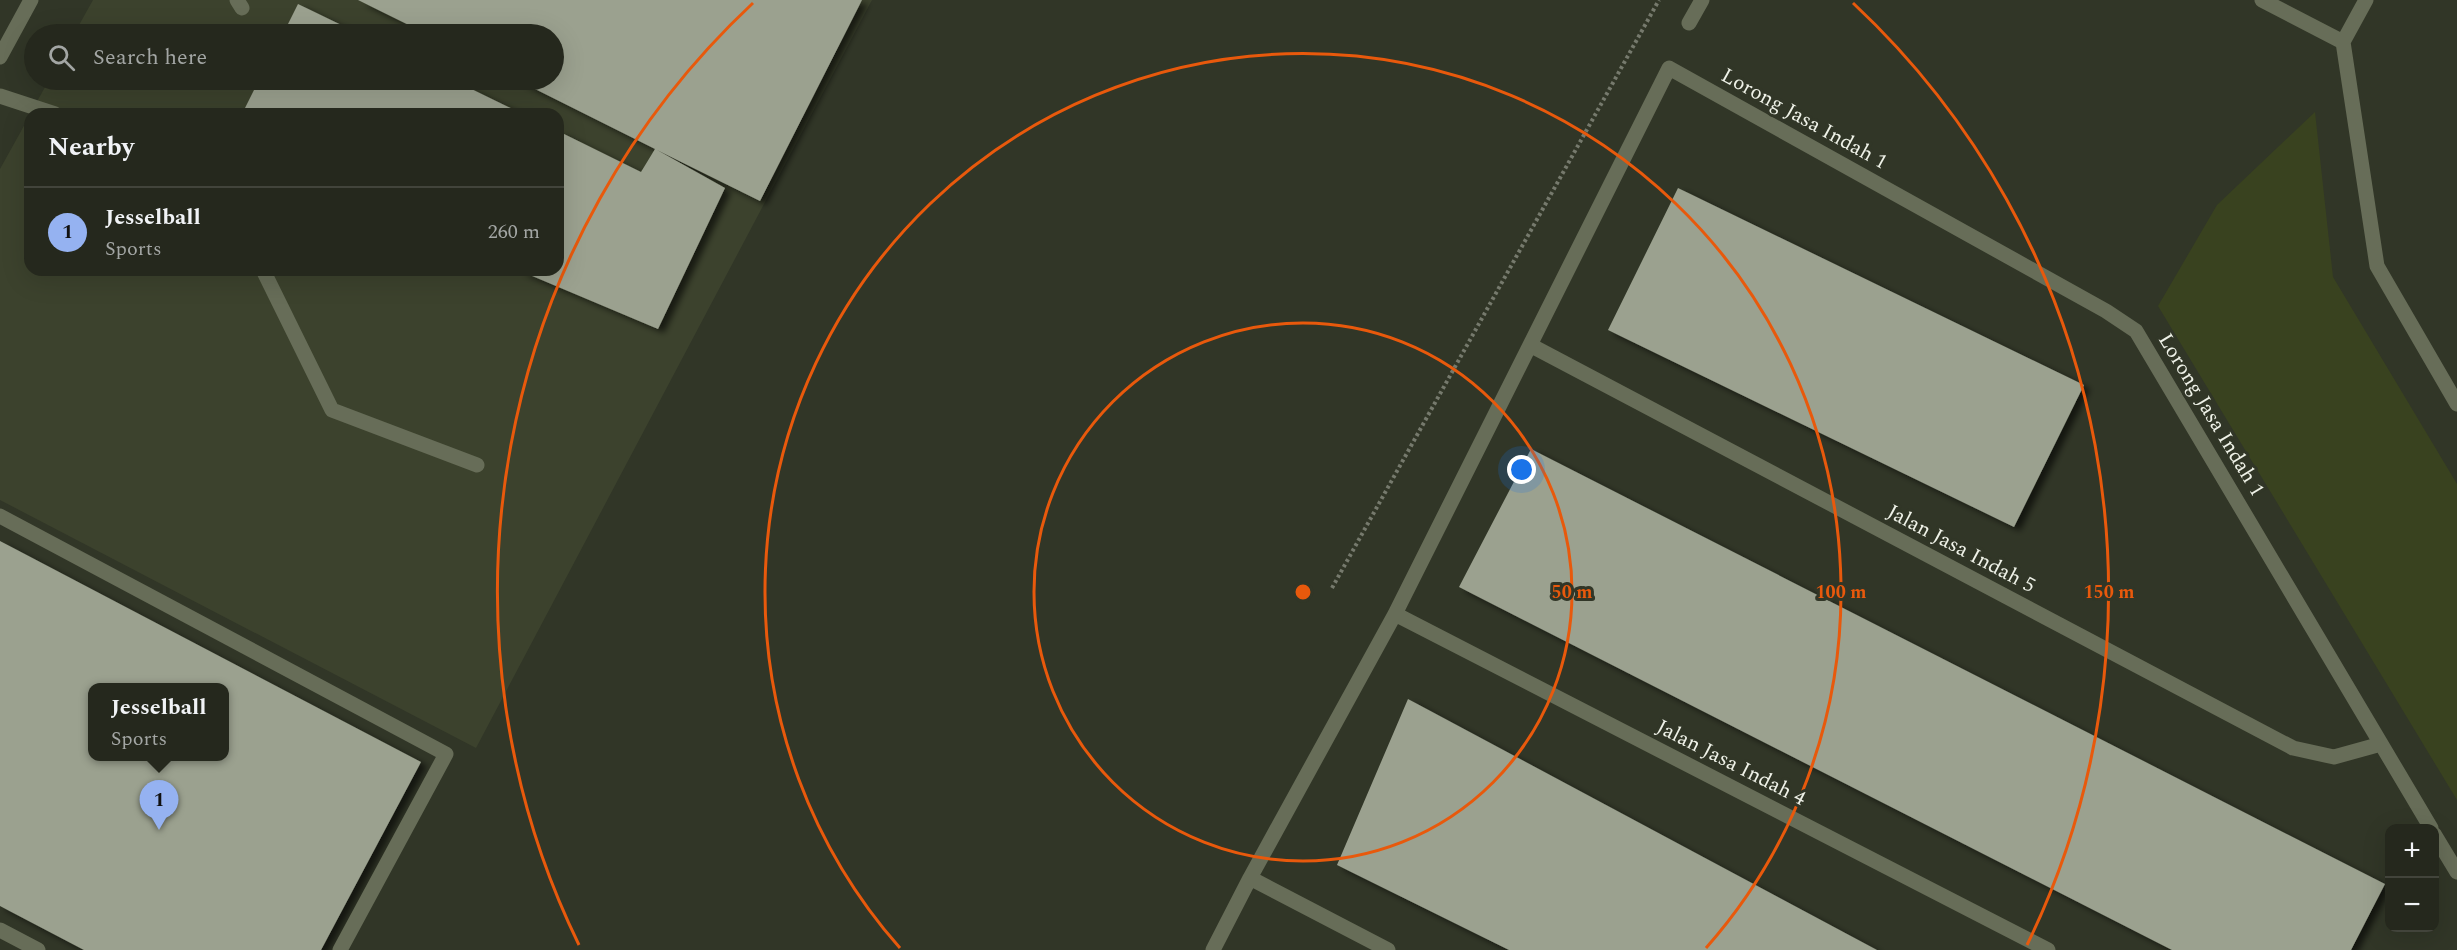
<!DOCTYPE html>
<meta charset="utf-8">
<style>
body{margin:0;font-family:Spectral,serif;background:#31342a;color:#f1f3f6}
.controls{position:absolute;right:18px;bottom:18px;display:grid;overflow:hidden;border-radius:12px;box-shadow:0 6px 24px #0002}
.controls button{width:54px;height:54px;display:grid;place-items:center;padding:0;border:0;border-bottom:2px solid #42443b;background:#25281d;color:#f1f3f6;font:30px sans-serif}
.you{position:absolute;left:1522px;top:470px;width:21px;height:21px;margin:-15px;border:4px solid #fff;border-radius:50%;background:#1a73e8;box-shadow:0 0 0 9px #1a73e833}
.badge{display:grid;place-items:center;width:39px;height:39px;border-radius:50%;background:#95b2f1;color:#111;font-size:20px;font-weight:700}
.pin{position:absolute;translate:-50% -50px;filter:drop-shadow(0 2px 3px #0008)}
.pin::after{content:'';position:absolute;top:32px;width:21px;height:18px;background:inherit;clip-path:polygon(0 0,100% 0,50% 100%)}
.popup{position:absolute;left:88px;top:683px;width:141px;height:78px;box-sizing:border-box;display:grid;place-content:center;border-radius:12px;background:#25281d;filter:drop-shadow(0 2px 4px #0005);font-size:20px;white-space:nowrap;color:#a3a6a4}
.popup b{font-size:22px;color:#f1f3f6}
.popup::after{content:'';position:absolute;left:50%;top:100%;margin-left:-12px;border:12px solid transparent;border-top-color:#25281d}
.list{margin:0;padding:0;list-style:none}
h2{display:flex;justify-content:space-between;align-items:center;height:78px;margin:0;padding:0 24px;font-size:26px}
h2 small{font-size:20px;font-weight:400;color:#a3a6a4}
.list li{display:grid;grid-template-columns:39px 1fr auto;gap:18px;align-items:center;box-sizing:border-box;height:90px;padding:0 24px;border-top:2px solid #42443b}
.list b{display:block;font-size:22px;white-space:nowrap}
.list p{margin:0;font-size:20px;white-space:nowrap;color:#a3a6a4}
.list em{font-size:20px;font-style:normal;color:#a3a6a4}
.icon{flex:none;width:33px;height:33px;fill:none;stroke:currentColor;stroke-width:2;stroke-linecap:round;stroke-linejoin:round}
.map{position:relative;flex:none;width:2457px;height:950px;overflow:hidden}
.search{position:absolute;background:#25281d;box-shadow:0 6px 24px #0002;left:24px;top:24px;width:540px;height:66px;display:flex;align-items:center;gap:15px;box-sizing:border-box;padding:0 21px;border-radius:33px;color:#a3a6a4;font-size:22px}
.panel{position:absolute;background:#25281d;box-shadow:0 6px 24px #0002;left:24px;top:108px;width:540px;height:168px;border-radius:18px}
.map>svg:first-child{display:block}
.built{fill:#3c422d}
.green{fill:#39421f}
.building{fill:#9ba18f;fill-rule:evenodd;filter:url(#shadow)}
.lines{fill:none;stroke-linecap:round;stroke-linejoin:round}
.path{stroke:#767a6d;stroke-width:4;stroke-dasharray:3 3;stroke-linecap:butt}
.minor{stroke:#676d58;stroke-width:15}
.ring{fill:none;stroke:#e8590c;stroke-width:3}
.labels{text-anchor:middle;dominant-baseline:central;stroke-width:6;stroke-linejoin:round;paint-order:stroke}
.street-label{font-size:21px;fill:#eff2e8;stroke:#313627}
.centre{fill:#e8590c;stroke:#313627;stroke-width:3}
.ring-label{font-size:18px;text-anchor:middle;font-weight:bold;fill:#e8590c;stroke:#313627;stroke-width:6;stroke-linejoin:round;paint-order:stroke}
</style>
<div class="map">
<svg width="2457" height="950" viewBox="0 0 2457 950">
<defs>
<filter id="shadow"><feDropShadow dx="6" dy="4" stdDeviation="3" flood-color="#0009"/></filter>
</defs>
<rect width="100%" height="100%" fill="#313627"/>
<!-- built -->
<path class="built" d="M93,0h779l-396,748 -476,-248v-331l30,-54v155h528v-156h-528l19,-34h505v-46h-480z"/>
<!-- green -->
<path class="green" d="M2315,112l18,165 124,207v316l-299,-494 59,-101z"/>
<!-- building -->
<path class="building" d="M358,0h504l-102,201 -103,-51 68,38 -67,141 -140,-59h40v-139l83,41 14,-23 -138,-69h37v-46h-127z
M298,4l62,30h-77z
M259,80h194l70,34h-281z
M1678,188l406,197 -70,142 -406,-197z
M1531,449l854,435 -34,66h-179l-713,-363z
M0,541l421,221 -100,188h-237l-84,-44zM93,688h132v68h-132z
M1408,699l469,251h-368l-172,-85z"/>
<g class="lines">
<!-- path -->
<path class="path" d="M1332,588l327,-588"/>
<!-- minor -->
<path class="minor" d="M237,0l5,8
M2262,0l81,42
M1689,23l13,-23
M2343,42l34,224 80,138
M2343,42l23,-42
M0,57l31,-57
M0,96l55,18
M263,270l69,140 145,55
M1530,345l763,403 41,9 47,-13
M0,516l446,238 -106,196
M1395,614l653,336
M2434,834l23,38
M1250,878l138,72
M0,930l38,20
M1213,950l37,-72 145,-264 274,-546 437,243 30,20 295,497"/>
</g>
<!-- distance rings -->
<g class="ring">
<circle cx="1303" cy="592" r="269"/>
<path d="M900 948A538 538 0 1 1 1706 948"/>
<path d="M579 945A806 806 0 0 1 753 3M1853 3A806 806 0 0 1 2027 945"/>
</g>
<g class="labels">
<!-- street labels -->
<g class="street-label">
<text transform="translate(1804 119) rotate(29)">Lorong Jasa Indah 1</text>
<text transform="translate(2211 415) rotate(59)">Lorong Jasa Indah 1</text>
<text transform="translate(1961 549) rotate(28)">Jalan Jasa Indah 5</text>
<text transform="translate(1731 763) rotate(27)">Jalan Jasa Indah 4</text>
</g>
</g>
<circle cx="1303" cy="592" r="9" class="centre"/>
<g class="ring-label">
<text x="1572" y="598">50 m</text>
<text x="1841" y="598">100 m</text>
<text x="2109" y="598">150 m</text>
</g>
</svg>
<div class="controls">
<button>+</button>
<button>−</button>
</div>
<div class="you"></div>
<div class="pin badge" style="left:159px;top:830px">1</div>
<div class="popup"><b>Jesselball</b>Sports</div>
<div class="search"><svg class="icon" aria-label="search" viewBox="0 0 24 24"><circle cx="10" cy="10" r="6"/><path d="M15 15l6 6"/></svg>Search here</div>
<section class="panel">
<h2>Nearby<small></small></h2>
<ul class="list">
<li><span class="badge">1</span><div><b>Jesselball</b><p>Sports</p></div><em>260 m</em></li>
</ul>
</section>
</div>
